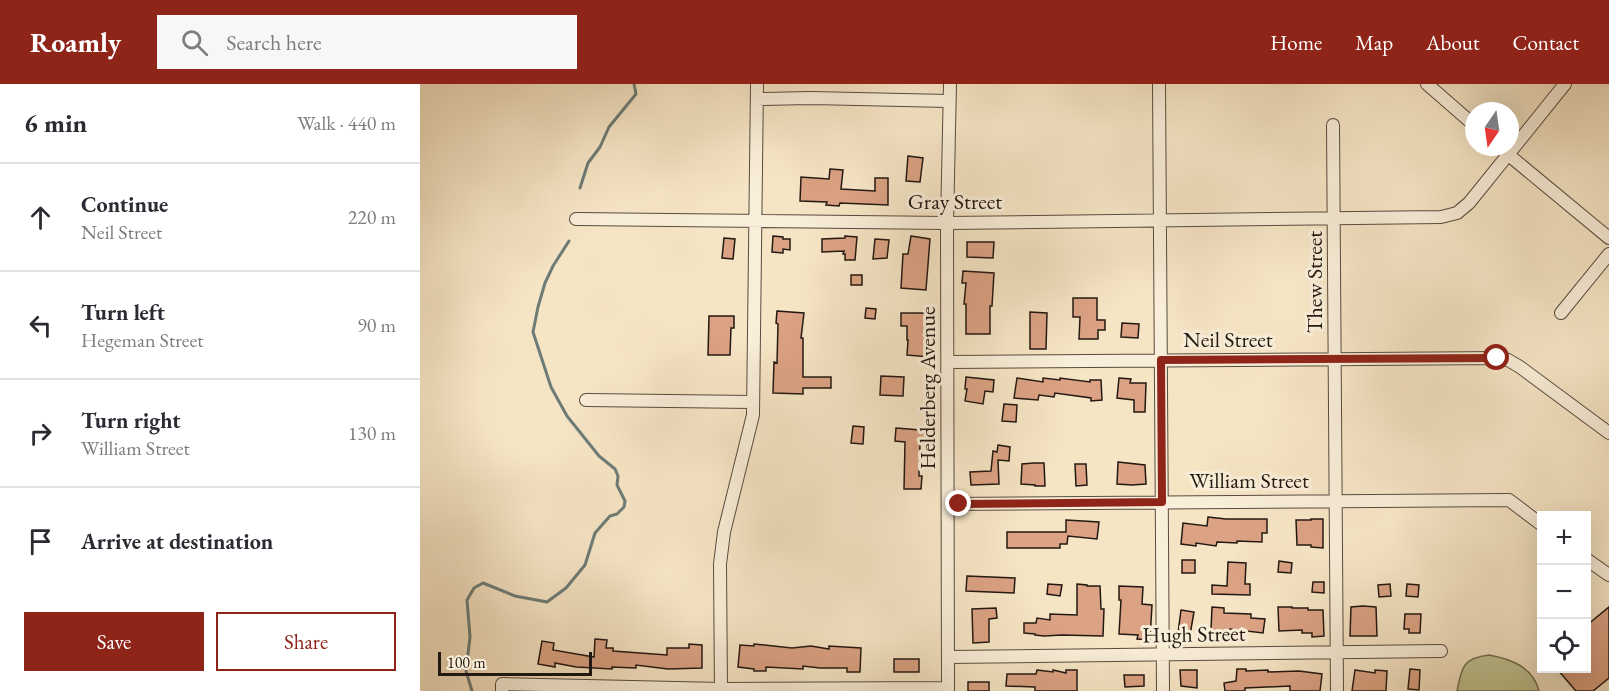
<!DOCTYPE html>
<meta charset="utf-8">
<style>
body{margin:0;font-family:"EB Garamond",serif;background:#f7f7f7;color:#2b2b33}
.controls{position:absolute;right:18px;bottom:18px;display:grid;overflow:hidden;border-radius:0px;box-shadow:0 6px 24px #0002}
.controls button{width:54px;height:54px;display:grid;place-items:center;padding:0;border:0;border-bottom:2px solid #e1e1e2;background:#fff;color:#2b2b33;font:30px sans-serif}
.compass{position:absolute;left:1045px;top:18px;width:54px;height:54px;border-radius:50%;background:#fff;box-shadow:0 6px 24px #0002;rotate:193deg}
.scale{position:absolute;left:18px;bottom:15px;width:154px;box-sizing:border-box;padding-left:6px;border:3px solid #231812;border-top:0;font-size:16px;line-height:21px;white-space:nowrap;color:#231812;-webkit-text-stroke:4px #f9eed9;paint-order:stroke}
.stop{position:absolute;width:18px;height:18px;margin:-14px;border:4px solid #8f2418;border-radius:50%;background:#fff}
.stop.end{background:#8f2418;border-color:#fff;box-shadow:0 2px 6px #0008}
.list{margin:0;padding:0;list-style:none}
h2{display:flex;justify-content:space-between;align-items:center;height:78px;margin:0;padding:0 24px;font-size:26px}
h2 small{font-size:20px;font-weight:400;color:#7c7c81}
.list li{display:grid;grid-template-columns:39px 1fr auto;gap:18px;align-items:center;box-sizing:border-box;height:108px;padding:0 24px;border-top:2px solid #e1e1e2}
.list b{display:block;font-size:22px;white-space:nowrap}
.list p{margin:0;font-size:20px;white-space:nowrap;color:#7c7c81}
.list em{font-size:20px;font-style:normal;color:#7c7c81}
.actions{display:flex;gap:12px;padding:18px 24px}
.actions a{flex:1;padding:14px 0;border:2px solid #8f2418;border-radius:0px;text-align:center;font-size:21px;color:#8f2418}
.actions .main{background:#8f2418;color:#fff}
.icon{flex:none;width:33px;height:33px;fill:none;stroke:currentColor;stroke-width:2;stroke-linecap:round;stroke-linejoin:round}
.map{position:relative;flex:none;width:1189px;height:607px;overflow:hidden}
header{display:flex;align-items:center;gap:36px;box-sizing:border-box;height:84px;padding:0 30px;background:#8f2418;color:#fff}
header strong{font-size:28px}
nav{display:flex;gap:33px;margin-inline-start:auto;font-size:21px}
.search{width:420px;height:54px;background:#f7f7f7;display:flex;align-items:center;gap:15px;box-sizing:border-box;padding:0 21px;border-radius:0px;color:#7c7c81;font-size:22px}
main{display:flex}
aside{flex:1;background:#fff}
.map>svg:first-child{display:block}
.green{fill:#bfc392;stroke:#716e52;stroke-width:1.5}
.lines{fill:none;stroke-linecap:round;stroke-linejoin:round}
.stream{stroke:#6d7c77;stroke-width:3}
.building{fill:#dba283;stroke:#231812;stroke-width:1.5}
.minor-casing{stroke:#584b3f;stroke-width:14}
.minor{stroke:#f9eed9;stroke-width:12}
.route{stroke:#8f2418;stroke-width:8}
.labels{text-anchor:middle;dominant-baseline:central;stroke-width:6;stroke-linejoin:round;paint-order:stroke}
.street-label{font-size:22px;fill:#231812;stroke:#f9eed9}
</style>
<header>
<strong>Roamly</strong>
<div class="search"><svg class="icon" aria-label="search" viewBox="0 0 24 24"><circle cx="10" cy="10" r="6"/><path d="M15 15l6 6"/></svg>Search here</div>
<nav><a>Home</a><a>Map</a><a>About</a><a>Contact</a></nav>
</header>
<main>
<aside>
<h2>6 min<small>Walk · 440 m</small></h2>
<ul class="list">
<li><svg class="icon" aria-label="ahead" viewBox="0 0 24 24"><path d="M12 20V5M6 11l6-6 6 6"/></svg><div><b>Continue</b><p>Neil Street</p></div><em>220 m</em></li>
<li><svg class="icon" aria-label="left" viewBox="0 0 24 24"><path d="M17 20v-9H6M10 6l-5 5 5 5"/></svg><div><b>Turn left</b><p>Hegeman Street</p></div><em>90 m</em></li>
<li><svg class="icon" aria-label="right" viewBox="0 0 24 24"><path d="M7 20v-9h11M14 6l5 5-5 5"/></svg><div><b>Turn right</b><p>William Street</p></div><em>130 m</em></li>
<li><svg class="icon" aria-label="arrive" viewBox="0 0 24 24"><path d="M6 21V4h12l-3 4 3 4H6"/></svg><div><b>Arrive at destination</b></div></li>
</ul>
<div class="actions"><a class="main">Save</a><a>Share</a></div>
</aside>
<div class="map">
<svg width="1189" height="607" viewBox="0 0 1189 607">
<rect width="100%" height="100%" fill="#f6e5c5"/>
<filter id="stains"><feTurbulence type="fractalNoise" baseFrequency=".00333" numOctaves="4"/><feColorMatrix values="0 0 0 0 .2 0 0 0 0 .09 0 0 0 0 .02 0 0 0 .5 -.17"/></filter>
<radialGradient id="worn" r=".72"><stop offset=".6" stop-color="#630" stop-opacity="0"/><stop offset="1" stop-color="#630" stop-opacity=".3"/></radialGradient>
<!-- green -->
<path class="green" d="M1069,571c22,4 44,12 50,36h-82c5,-24 6,-33 32,-36z"/>
<g class="lines">
<!-- stream -->
<path class="stream" d="M160,104l8,-25 12,-16 9,-20 27,-33 -2,-10
M52,607l-6,-20 4,-34 -3,-37 7,-12 9,-5 32,13 32,6 19,-14 19,-23 10,-32 15,-17 7,-2 7,-7 1,-6 -8,-16 1,-9 -3,-7 -16,-13 -32,-40 -16,-29 -18,-55 5,-25 7,-24 8,-17 16,-25"/>
</g>
<!-- building -->
<path class="building" d="M488,72l15,2 -3,24 -14,-1z
M410,85l13,1 -2,19 34,2v-13h13v27l-48,-2 -1,3 -13,-1 1,-3 -27,-1 1,-24 28,2z
M353,152l10,1v2h7v11l-7,-1v4l-11,-1z
M425,152l12,1 -2,23h-10v-6h-2l1,-3 -22,1v-13l23,-1z
M491,152l19,3 -4,51 -25,-2 2,-34h5z
M304,154l11,1 -2,20 -11,-1z
M455,155l14,1 -2,18 -14,1z
M547,158h27l-1,16 -26,-1z
M543,187l31,2 -2,33h-2v28h-24v-30h-2l2,-21h-4z
M431,191h11v10h-11z
M653,214h24v22h8v10h-7v9h-19l1,-22h-7z
M446,224l10,1 -1,10 -10,-1z
M357,227l27,2 -3,25h2v39h28v11h-28v6l-30,-1 1,-31 3,1 1,-39 -2,-1z
M610,228l17,1 -1,36h-16z
M481,229h29v44l-23,-2 1,-15h-1v-14h-6z
M289,232h25v12h-3l-1,27h-22z
M702,239l17,1 -1,14 -17,-1z
M461,292l23,1 -1,19 -23,-1z
M546,293l28,3 -1,12 -8,-1 -2,13 -18,-3 2,-12h-2z
M597,294l26,4v-4l17,2v-2l30,4v-2h11l1,20 -11,1v-3l-36,-5 -1,4 -15,-2 -1,5 -24,-2z
M699,294l12,1 -1,4h16l-1,29h-11v-12l-17,-2z
M584,320l13,1 -1,17 -14,-1z
M433,342l11,1 -1,17 -12,-1z
M476,344l24,2v2l6,1 -1,11 -5,-1 -1,33h3l-1,13h-17l1,-47 -10,-1z
M578,361l12,2 -1,14 -11,-1 1,24 -28,1 -1,-13 21,-1 2,-20 4,1z
M698,378l27,3 1,19 -14,1 -15,-1z
M614,379h10l1,23h-10v-1l-14,-1 1,-20z
M655,380h11l1,21 -11,1z
M788,433l18,2h41v14h-5v9l-25,-1v2l-20,-1 -1,4 -20,-3v3l-15,-2 2,-21 24,3z
M891,435h12v29l-12,-1v-2h-14l-1,-25h15z
M646,436l33,2 -2,17 -29,-3 -1,8h-7v4h-53v-16h59z
M762,476h13v13h-13z
M859,477l13,2 -1,10 -13,-1z
M808,478l18,1 -1,21h5v11l-38,-1v-9l15,1z
M547,492l48,2 -1,15 -48,-2z
M893,498h11v11l-12,-1z
M628,500l14,1 -2,11 -13,-2z
M657,500l10,1v1h13l1,23h3l-1,27 -41,-1 -18,1 -9,-1v-1l-11,-1v-10h12l1,-5 13,2v-6l27,1z
M970,500l1,12 -12,1 -1,-12z
M987,500l12,1 -1,12 -12,-1z
M699,502l24,1 -1,17 10,1 -2,35 -13,-1 1,-4 -19,-1 2,-34h-2z
M943,522l13,1 1,29h-27l1,-29z
M792,523l12,1v5l27,1v4l14,1 -2,14 -33,-4v2l-19,-1z
M858,523h14v1h16v2h15l1,26 -12,1v-4h-10v-3l-23,1z
M1189,523v71l-16,13h-17l-19,-22h30v-44z
M576,524l1,10 -8,1v23l-16,1 -1,-34z
M761,526l13,2 -4,23 -12,-2z
M985,530h16l-1,19h-11v-4h-5z
M175,555l12,1 -1,8h7v3l54,4v-7h22v-4l13,1v23l-34,1 -32,-4v3l-24,-1v2l-36,-2 -21,-4v4l-17,-3 4,-23 12,2 -1,7 41,7z
M334,560l38,4 19,-2 18,3v-3l32,2 -1,24h-13v-4h-27l-17,-2v3l-37,-2v4h-12v-2l-16,-2 2,-22 14,1z
M474,575h25v13h-25z
M817,585h9v2l22,-1v2l31,-1 23,3 -2,17h-30v-5l-45,2v3h-20l-1,-8 12,-2z
M990,585l10,1 -1,20 -11,-1z
M617,586l16,2v-2l13,3v-3h11v21h-42v-4l-29,-1 1,-12h29z
M760,586h17v18l-16,-2z
M935,586l20,3v-3l12,1 -1,20h-34z
M704,591h20v11l-19,1z
M548,598h21v9h-21z"/>
<g class="lines">
<defs>
<path id="minor" d="M739,0l4,607
M1007,0l47,41
M337,15l54,-1 138,3
M913,41l4,566
M1079,63l110,91
M156,135l371,4 494,-6 16,-4 12,-10 96,-119
M1141,229l48,-59
M528,278l549,-4 11,2 12,7 89,66
M166,316l166,2
M528,420l561,-4 33,25
M1166,475l23,16
M528,573l493,-6
M82,607v-7l219,5 227,-1
M301,607l-1,-127 4,-32 29,-117 4,-331
M528,607l-1,-468 3,-139"/>
</defs>
<!-- minor casing -->
<use href="#minor" class="minor-casing"/>
<!-- minor -->
<use href="#minor" class="minor"/>
</g>
<g class="lines">
<!-- route -->
<path class="route" d="M539,420l203,-2 -1,-142 336,-2"/>
</g>
<g class="labels">
<!-- street labels -->
<g class="street-label">
<text x="535" y="117">Gray Street</text>
<text transform="translate(894 198) rotate(-90)">Thew Street</text>
<text x="808" y="255">Neil Street</text>
<text transform="translate(507 304) rotate(-90)">Helderberg Avenue</text>
<text x="829" y="396">William Street</text>
<text transform="translate(774 550) rotate(-1)">Hugh Street</text>
</g>
</g>
<rect width="100%" height="100%" filter="url(#stains)"/>
<rect width="100%" height="100%" fill="url(#worn)"/>
</svg>
<div class="controls">
<button>+</button>
<button>−</button>
<button><svg class="icon" aria-label="locate" viewBox="0 0 24 24"><circle cx="12" cy="12" r="6"/><path d="M12 2v4M12 18v4M2 12h4M18 12h4"/></svg></button>
</div>
<svg class="compass" viewBox="-18 -18 36 36"><path d="M0-13l5 13h-10z" fill="#e53935"/><path d="M0 13l5-13h-10z" fill="#7c7c81"/></svg>
<div class="scale">100 m</div>
<div class="stop" style="left:1077px;top:274px"></div>
<div class="stop end" style="left:539px;top:420px"></div>
</div>
</main>
